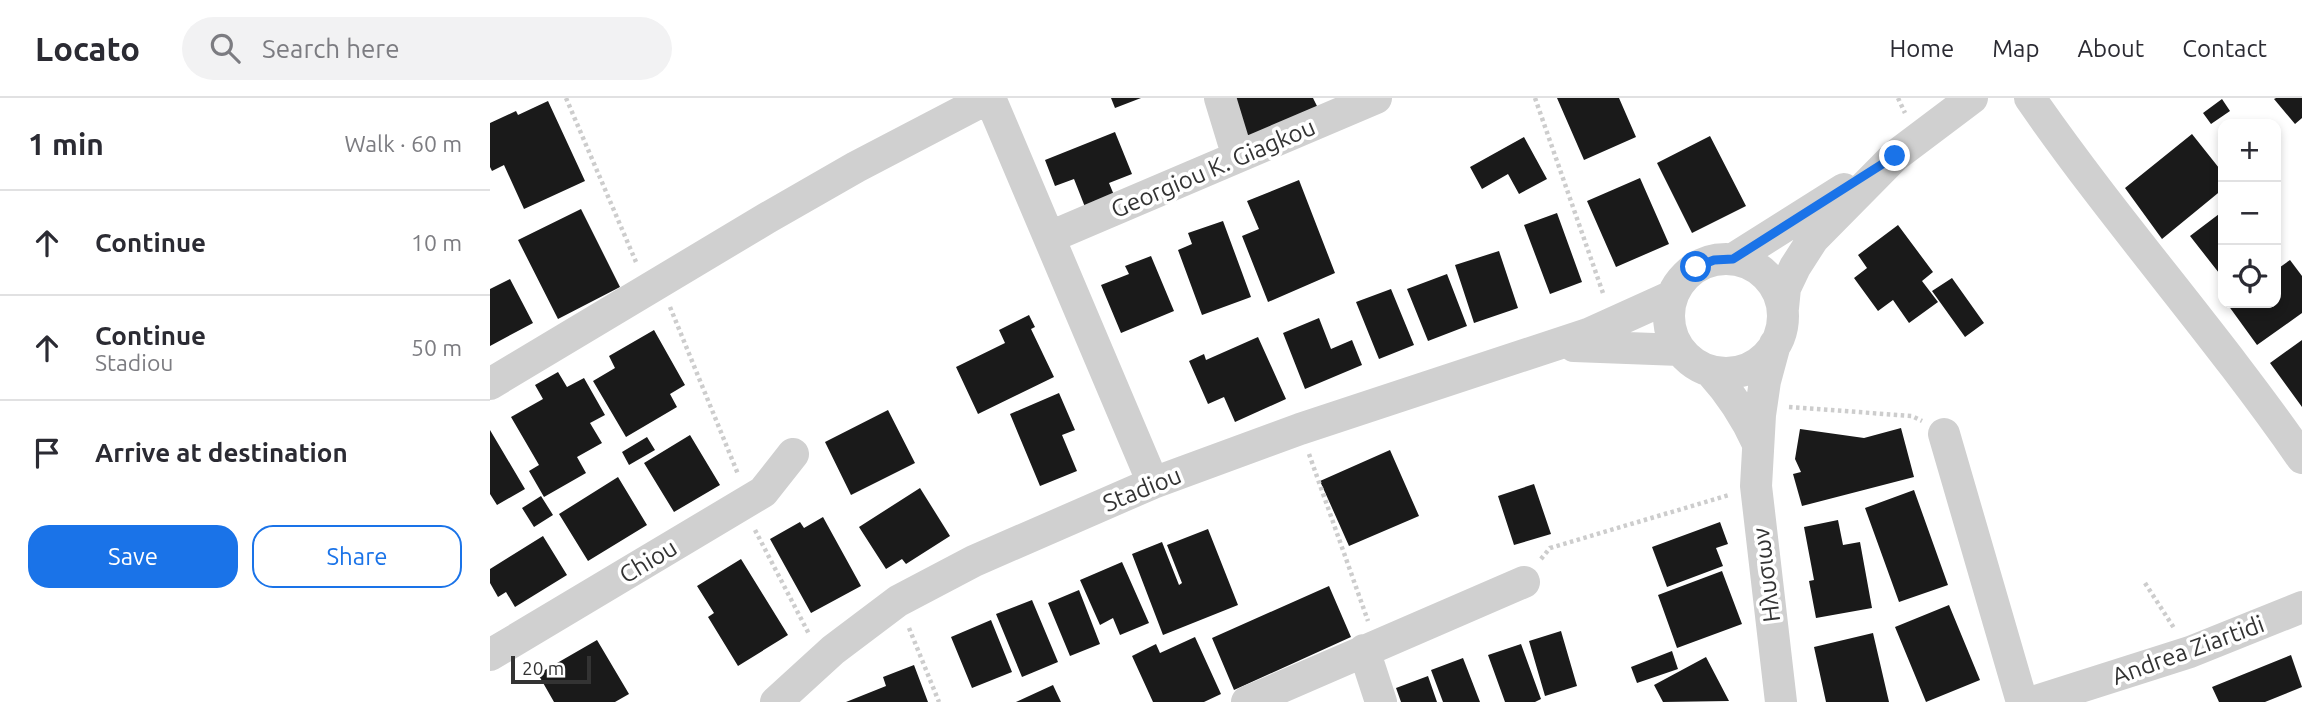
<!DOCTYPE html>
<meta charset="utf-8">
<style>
body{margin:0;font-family:Ubuntu,sans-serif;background:#f2f2f3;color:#2b2b33}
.controls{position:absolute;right:21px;top:21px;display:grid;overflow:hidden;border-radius:14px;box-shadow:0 4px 10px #0003}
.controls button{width:63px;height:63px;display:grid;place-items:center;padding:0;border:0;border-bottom:2px solid #e1e1e2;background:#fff;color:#2b2b33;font:35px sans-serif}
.scale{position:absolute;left:21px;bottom:18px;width:80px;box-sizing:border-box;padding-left:7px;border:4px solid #333;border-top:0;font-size:19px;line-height:24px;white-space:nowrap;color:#333;-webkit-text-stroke:5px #fff;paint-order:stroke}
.stop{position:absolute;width:21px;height:21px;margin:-16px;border:5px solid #1a73e8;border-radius:50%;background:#fff}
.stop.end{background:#1a73e8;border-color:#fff;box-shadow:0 2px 7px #0008}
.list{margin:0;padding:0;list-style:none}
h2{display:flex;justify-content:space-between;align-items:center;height:91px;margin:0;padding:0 28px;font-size:30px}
h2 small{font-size:23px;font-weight:400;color:#7c7c81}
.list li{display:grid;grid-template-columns:46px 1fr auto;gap:21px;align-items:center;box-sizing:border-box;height:105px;padding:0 28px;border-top:2px solid #e1e1e2}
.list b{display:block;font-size:26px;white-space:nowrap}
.list p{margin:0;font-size:23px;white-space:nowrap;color:#7c7c81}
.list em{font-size:23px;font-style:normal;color:#7c7c81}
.actions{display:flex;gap:14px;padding:21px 28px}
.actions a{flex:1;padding:16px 0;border:2px solid #1a73e8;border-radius:21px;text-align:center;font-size:24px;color:#1a73e8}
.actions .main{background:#1a73e8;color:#fff}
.icon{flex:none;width:38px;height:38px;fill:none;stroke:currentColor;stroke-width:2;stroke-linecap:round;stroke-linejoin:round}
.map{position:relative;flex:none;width:1812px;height:604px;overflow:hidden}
header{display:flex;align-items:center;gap:42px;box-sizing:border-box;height:98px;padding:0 35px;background:#fff;border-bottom:2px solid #e1e1e2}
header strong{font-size:33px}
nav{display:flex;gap:38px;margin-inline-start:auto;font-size:24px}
.search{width:490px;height:63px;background:#f2f2f3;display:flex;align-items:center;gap:18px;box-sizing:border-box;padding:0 24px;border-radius:38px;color:#7c7c81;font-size:26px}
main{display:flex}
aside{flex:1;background:#fff}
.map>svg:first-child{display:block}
.building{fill:#1a1a1a}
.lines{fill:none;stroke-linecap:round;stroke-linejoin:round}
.path{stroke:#cdcdcd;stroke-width:4.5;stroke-dasharray:3.5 3.5;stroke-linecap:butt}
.minor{stroke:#d0d0d0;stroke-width:32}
.route{stroke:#1a73e8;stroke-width:9}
.labels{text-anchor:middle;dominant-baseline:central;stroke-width:7;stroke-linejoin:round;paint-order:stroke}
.street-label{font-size:24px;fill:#333;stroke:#fff}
</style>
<header>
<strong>Locato</strong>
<div class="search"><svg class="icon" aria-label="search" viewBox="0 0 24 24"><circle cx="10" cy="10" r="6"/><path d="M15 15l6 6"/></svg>Search here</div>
<nav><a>Home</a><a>Map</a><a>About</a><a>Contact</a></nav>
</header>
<main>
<aside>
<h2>1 min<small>Walk · 60 m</small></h2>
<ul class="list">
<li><svg class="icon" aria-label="ahead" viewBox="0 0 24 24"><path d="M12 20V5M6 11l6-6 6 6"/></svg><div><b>Continue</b></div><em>10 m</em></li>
<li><svg class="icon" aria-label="ahead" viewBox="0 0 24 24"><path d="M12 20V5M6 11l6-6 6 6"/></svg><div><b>Continue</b><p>Stadiou</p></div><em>50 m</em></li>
<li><svg class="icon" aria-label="arrive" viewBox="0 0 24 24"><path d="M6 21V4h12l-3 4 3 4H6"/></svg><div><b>Arrive at destination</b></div></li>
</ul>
<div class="actions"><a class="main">Save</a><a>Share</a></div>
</aside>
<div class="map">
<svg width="1812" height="604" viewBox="0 0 1812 604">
<rect width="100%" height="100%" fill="#fff"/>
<!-- building -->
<path class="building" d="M621,0h30l-26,10z
M735,0h88l5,10 -71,35z
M1067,0h62l17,39 -52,23z
M1786,0h26v20l-7,6 -21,-25z
M1732,1l8,12 -19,13 -8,-11z
M58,3l37,80 -61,28 -20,-44 -12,6 -2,-4v-44l26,-12 2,4z
M625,34l17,42 -23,9 5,12 -29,12 -11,-28 -19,7 -10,-26z
M1702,36l31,39v16l-61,50 -37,-51z
M1220,38l36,70 -54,27 -35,-70z
M1034,39l23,42 -28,15 -11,-20 -26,15 -12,-22z
M1150,80l29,66 -53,23 -29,-66z
M809,82l36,93 -67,29 -26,-66 17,-7 -12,-28z
M91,111l39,78 -62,32 -40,-79z
M1733,113v59l-4,3 -29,-37z
M1067,115l25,69 -32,12 -26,-69z
M733,123l28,76 -49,18 -24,-65 14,-6 -4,-11z
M1408,127l35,47 -11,9 16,21 -29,21 -16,-23 -15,11 -24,-33 13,-10 -9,-13z
M1009,153l19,57 -44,15 -19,-58z
M661,158l23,55 -53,22 -20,-48 28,-11 -4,-8z
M1800,162l12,16v37l-45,32 -29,-40 3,-2h45v-33z
M957,176l20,52 -39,15 -21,-52z
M1462,180l32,45 -19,14 -33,-46z
M20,181l23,44 -43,23v-57z
M901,191l23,56 -35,14 -23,-57z
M539,217l6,12 -4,2 23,48 -76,37 -22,-47 49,-24 -6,-13z
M829,220l12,31 21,-9 10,25 -57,24 -22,-56z
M164,232l31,55 -15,9 7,13 -51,30 -33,-56 22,-13 -6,-12z
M768,239l28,62 -51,23 -11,-25 -16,7 -19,-43 15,-7 2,6z
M1812,242v67l-32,-44z
M68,274l9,15 17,-9 21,37 -15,8 12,20 -25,14 9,16 -42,24 -15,-26 10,-6 -28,-48 32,-18 -8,-14z
M569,295l16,37 -13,5 15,36 -37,15 -30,-72z
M398,312l27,53 -64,32 -26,-53z
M1411,330l13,49 -112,29 -9,-32 8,-2 -6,-13 5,-30 64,9z
M0,332l35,59 -28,16 -7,-11z
M200,337l30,50 -46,27 -30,-49z
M157,339l8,13 -26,15 -7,-13z
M900,352l29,66 -70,30 -29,-65z
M128,379l29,48 -59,36 -29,-47z
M1044,386l17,50 -37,11 -16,-49z
M430,390l30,48 -44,28 -4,-5 -16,10 -27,-42z
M1424,392l34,95 -49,17 -34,-94z
M51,398l12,19 -19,12 -12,-19z
M333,419l38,69 -50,27 -41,-74 30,-17 4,6z
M1348,422l5,25 17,-3 12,66 -56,10 -7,-37 5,-1 -10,-53z
M1230,424l8,22 -12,4 7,18 -56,21 -15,-40z
M718,431l30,76 -75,30 -31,-81 30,-12 17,43 3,-2 -15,-38z
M53,438l24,39 -52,32 -9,-15 -8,5 -8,-14v-14z
M251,461l47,76 -50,31 -30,-49 6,-4 -17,-27z
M632,464l27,61 -29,12 -7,-17 -13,7 -20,-45z
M1232,473l20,53 -65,24 -19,-53z
M839,488l22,51 -117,53 -22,-52z
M589,492l21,54 -30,12 -22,-53z
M542,502l26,62 -36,15 -26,-63z
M1459,507l31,75 -54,22 -31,-75z
M501,522l21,52 -40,16 -21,-51z
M1071,533l16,55 -32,10 -16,-55z
M1383,535l16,69h-63l-12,-55z
M705,539l26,57 -17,8h-51l-21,-46 24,-12 4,9z
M107,542l32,54 -14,8h-61l-16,-28z
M1031,546l20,55 -6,3h-30l-17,-47z
M1182,553l6,18 -41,14 -6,-16z
M1801,557l11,32 -37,15h-46l-7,-15z
M1216,559l23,44 -66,1 -9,-17z
M973,560l17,44h-37l-12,-32z
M424,567l14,37h-82l40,-16 -3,-9z
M938,578l9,26h-36l-5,-14z
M563,587l8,17h-45z"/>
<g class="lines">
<!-- path -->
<path class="path" d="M76,0l70,164
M1045,0l69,198
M1408,0l7,15
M180,209l68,167
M1299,309l123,9 10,5
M819,356l59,167
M265,432l54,104
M1051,461l9,-11 179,-53
M1655,485l29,45
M419,530l30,74"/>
<!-- minor -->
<path class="minor" d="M500,0l163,385
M730,0l18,59
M1540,0c86,124 186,236 272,360
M560,139l326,-139
M1243,161l111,-70
M1179 218a57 57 0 1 1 114 0a57 57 0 1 1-114 0Z
M1293,210l2,-20 10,-21 18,-28 82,-83 77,-58
M1285,246l-10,37 -5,34 -4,71 25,216
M1084,248l106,4
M1220,273c21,23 35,44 48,73
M0,286l277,-166 89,-51 132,-69
M1454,336l78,268
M874,552l17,52
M0,557l273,-163 30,-38
M286,604l57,-52 65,-49 76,-40 179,-78 147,-54 288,-95 84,-38
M757,604l277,-120
M1543,604l157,-50 112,-45"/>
</g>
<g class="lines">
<!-- route -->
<path class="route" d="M1206,169l18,-7 19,-1 162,-103"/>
</g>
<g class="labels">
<!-- street labels -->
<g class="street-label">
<text transform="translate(723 70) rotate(-23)">Georgiou K. Giagkou</text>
<text transform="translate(652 391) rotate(-22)">Stadiou</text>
<text transform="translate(158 463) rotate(-31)">Chiou</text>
<text transform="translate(1276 477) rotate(-97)">Ηλυσιων</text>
<text transform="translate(1698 552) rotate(-20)">Andrea Ziartidi</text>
</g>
</g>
</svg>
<div class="controls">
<button>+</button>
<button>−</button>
<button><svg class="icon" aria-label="locate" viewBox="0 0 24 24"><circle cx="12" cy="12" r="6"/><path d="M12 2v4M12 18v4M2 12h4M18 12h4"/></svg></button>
</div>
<div class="scale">20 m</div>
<div class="stop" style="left:1206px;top:169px"></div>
<div class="stop end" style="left:1405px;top:58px"></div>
</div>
</main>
